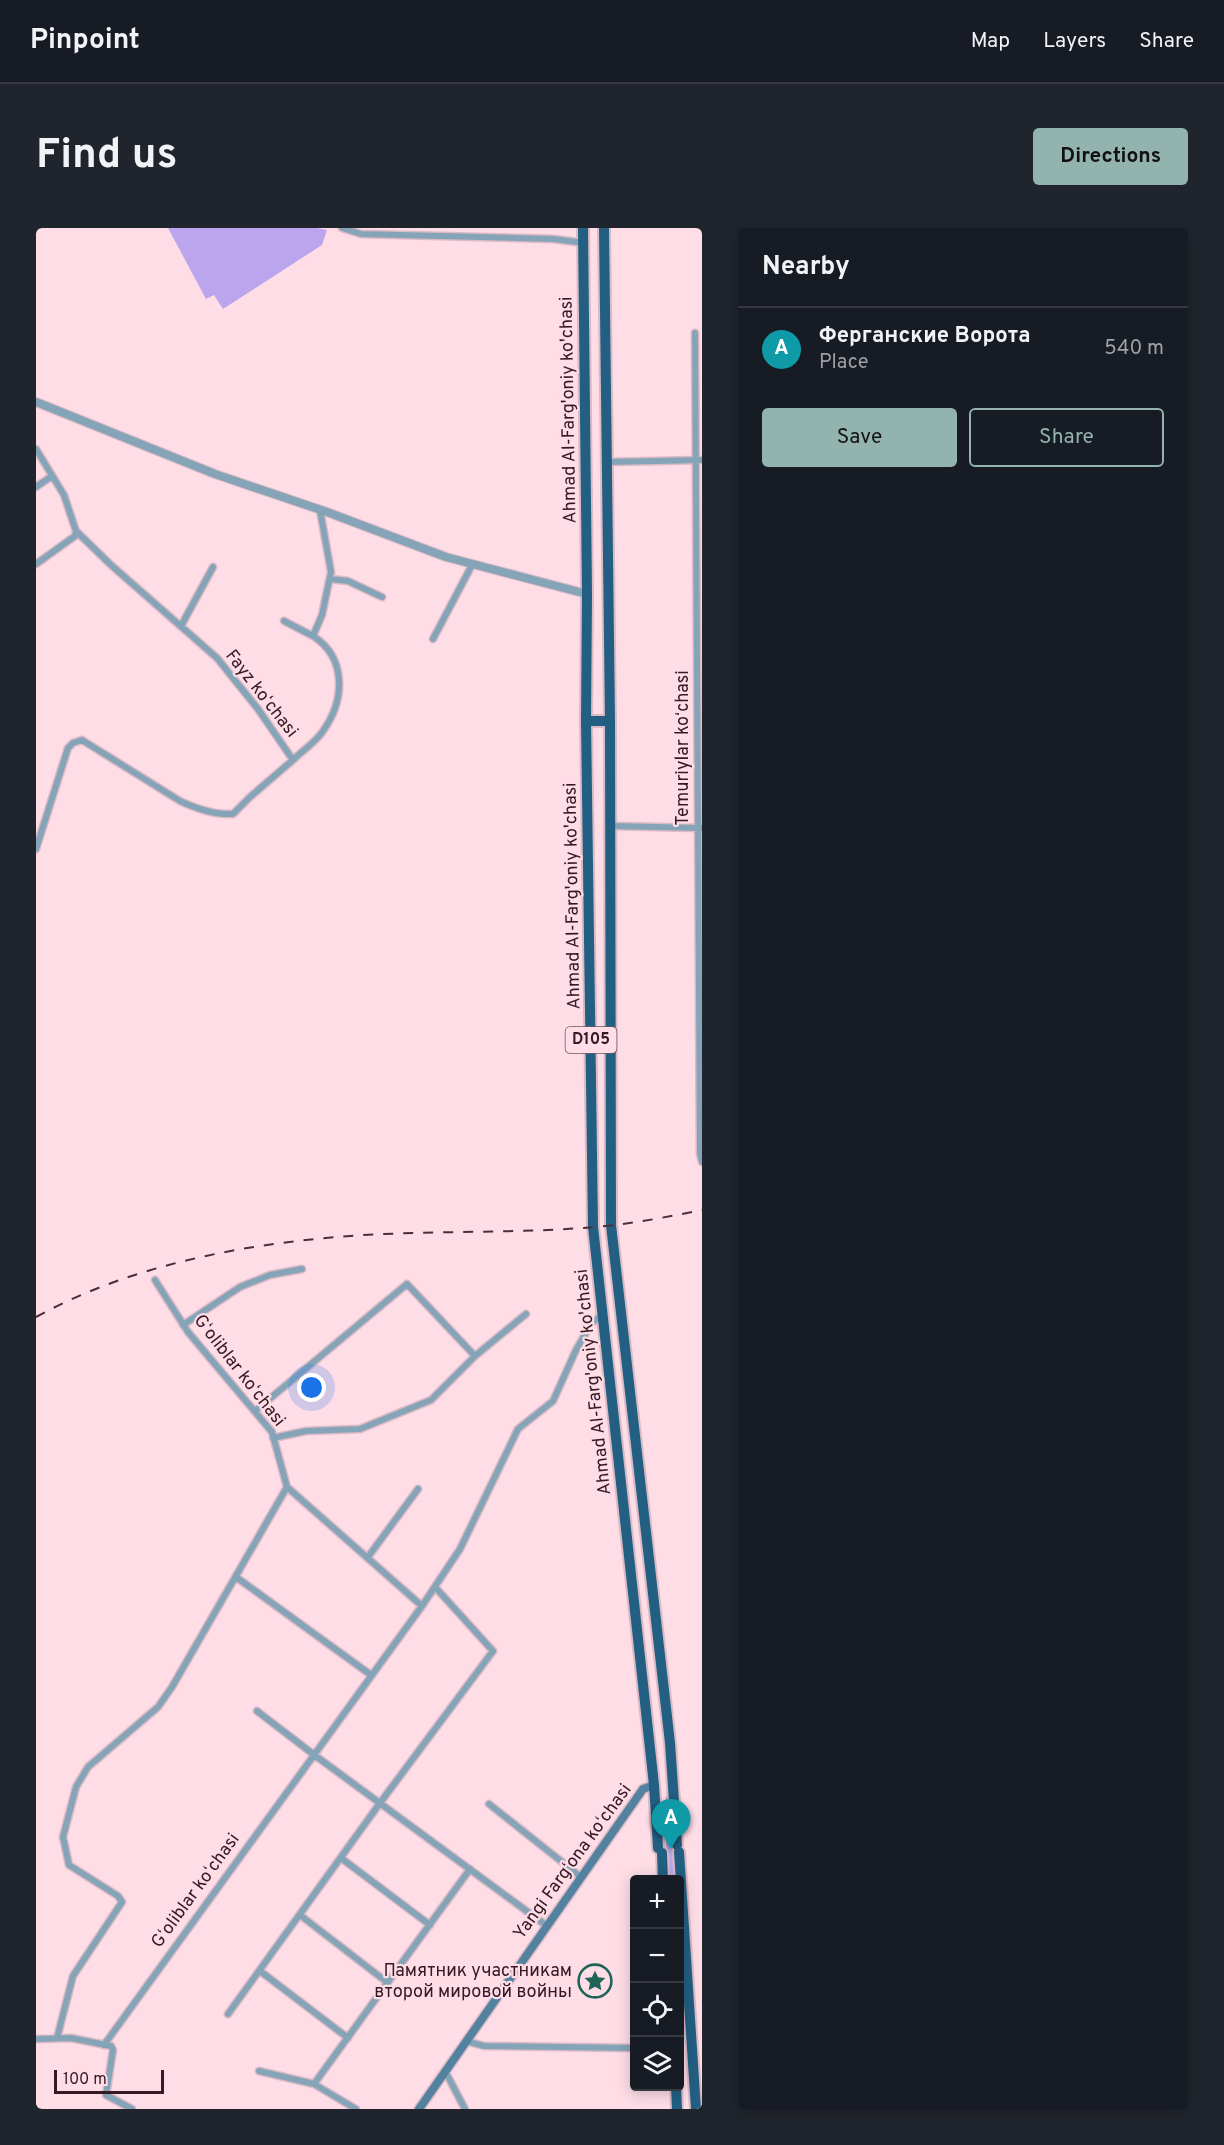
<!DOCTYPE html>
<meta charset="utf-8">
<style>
body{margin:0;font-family:Overpass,sans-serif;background:#20242c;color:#f1f3f6}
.controls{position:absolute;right:18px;bottom:18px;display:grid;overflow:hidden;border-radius:6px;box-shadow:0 3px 15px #0003}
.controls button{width:54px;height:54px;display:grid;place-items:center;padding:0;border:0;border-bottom:2px solid #363941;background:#171b24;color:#f1f3f6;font:30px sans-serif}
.scale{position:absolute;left:18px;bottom:15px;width:110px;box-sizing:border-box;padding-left:6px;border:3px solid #361924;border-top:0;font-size:16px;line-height:21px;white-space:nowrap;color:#361924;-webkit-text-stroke:4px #fedde7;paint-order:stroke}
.you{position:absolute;left:276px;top:1160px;width:21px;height:21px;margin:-15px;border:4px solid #fff;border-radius:50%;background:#1a73e8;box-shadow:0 0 0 9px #1a73e833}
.badge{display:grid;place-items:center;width:39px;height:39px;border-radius:50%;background:#92b3ae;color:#fff;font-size:20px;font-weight:700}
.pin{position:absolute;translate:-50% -50px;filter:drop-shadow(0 2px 3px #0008)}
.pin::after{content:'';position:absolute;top:32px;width:21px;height:18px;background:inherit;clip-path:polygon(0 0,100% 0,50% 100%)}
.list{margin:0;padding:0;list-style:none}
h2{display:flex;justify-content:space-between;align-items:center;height:78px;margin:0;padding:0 24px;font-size:26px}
h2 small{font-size:20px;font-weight:400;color:#9ea1a6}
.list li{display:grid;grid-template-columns:39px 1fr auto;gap:18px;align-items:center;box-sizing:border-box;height:84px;padding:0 24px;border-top:2px solid #363941}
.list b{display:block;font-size:22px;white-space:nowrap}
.list p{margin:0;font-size:20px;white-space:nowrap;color:#9ea1a6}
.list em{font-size:20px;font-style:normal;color:#9ea1a6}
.actions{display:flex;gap:12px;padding:18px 24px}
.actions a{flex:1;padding:14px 0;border:2px solid #92b3ae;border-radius:6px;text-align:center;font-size:21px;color:#92b3ae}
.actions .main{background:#92b3ae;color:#111}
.icon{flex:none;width:33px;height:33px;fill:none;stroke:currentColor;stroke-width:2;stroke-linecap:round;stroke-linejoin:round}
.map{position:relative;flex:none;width:666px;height:1881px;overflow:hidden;border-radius:6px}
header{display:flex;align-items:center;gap:36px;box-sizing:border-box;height:84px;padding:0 30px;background:#171b24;border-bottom:2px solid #363941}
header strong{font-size:28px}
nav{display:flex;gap:33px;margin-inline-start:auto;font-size:21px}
.intro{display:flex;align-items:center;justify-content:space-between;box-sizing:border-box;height:144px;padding:0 36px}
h1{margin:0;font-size:42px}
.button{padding:15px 27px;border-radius:6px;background:#92b3ae;color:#111;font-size:21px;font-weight:700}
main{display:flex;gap:36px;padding:0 36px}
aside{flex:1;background:#171b24;border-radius:6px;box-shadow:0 3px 15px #0003}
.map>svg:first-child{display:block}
.green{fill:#bba6ed}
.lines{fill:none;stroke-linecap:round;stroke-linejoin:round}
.minor-casing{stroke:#dabac4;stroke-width:9}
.tertiary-casing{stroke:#dabac4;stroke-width:10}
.secondary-casing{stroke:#dabac4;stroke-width:11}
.trunk-casing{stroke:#dabac4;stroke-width:14}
.minor{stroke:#85a4b8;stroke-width:6}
.tertiary{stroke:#85a4b8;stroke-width:8}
.secondary{stroke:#5382a0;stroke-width:8}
.trunk{stroke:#225f82;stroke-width:10}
.rail{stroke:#4b2e39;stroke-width:2;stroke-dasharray:10 10;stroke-linecap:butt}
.labels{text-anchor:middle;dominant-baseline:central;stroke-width:4.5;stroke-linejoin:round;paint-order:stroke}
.shield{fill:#fedde7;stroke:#72545e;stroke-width:1.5}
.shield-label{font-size:16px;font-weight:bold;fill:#361924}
.street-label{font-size:18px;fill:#361924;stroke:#fedde7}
.poi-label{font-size:18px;fill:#361924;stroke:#fedde7;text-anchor:end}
</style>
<header>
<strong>Pinpoint</strong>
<nav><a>Map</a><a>Layers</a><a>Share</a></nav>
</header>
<div class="intro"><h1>Find us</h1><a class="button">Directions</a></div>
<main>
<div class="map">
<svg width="666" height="1881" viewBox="0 0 666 1881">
<rect width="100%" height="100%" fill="#fedde7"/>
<!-- green -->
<path class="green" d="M132,0h149l10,2 -5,15 -99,64 -9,-14 -8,4z
M631,1564l6,18 4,69h-9l-4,-69z"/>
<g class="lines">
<defs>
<path id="minor" d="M306,0l19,6 193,5 30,4
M659,105l5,820 2,9
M0,221l28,46 12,36 35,34 106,93 41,51 35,51 -43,37 -17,17c-18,1 -36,-5 -53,-13l-98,-61 -9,3 -5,5 -32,101
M571,234l95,-2
M0,259l16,-11
M0,336l39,-28 1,-5
M294,351l18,2 34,16
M248,393l29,15 9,-21 9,-43 -11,-62
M145,398l32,-59
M397,411l39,-74
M257,532c9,-9 23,-18 30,-29 22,-31 24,-73 -10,-95
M574,598l91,2
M119,1052l33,52 84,100 15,55 135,119
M147,1097l57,-38 30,-12 32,-6
M219,1183l152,-127 68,72
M237,1210l33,-7 54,-2 71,-29 44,-44 51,-42
M332,1329l50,-68
M200,1349l135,98
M221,1483l56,43 234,172
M453,1576l92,73
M305,1630l89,67
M264,1687l88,68
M224,1743l88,67
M192,1786l152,-211 113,-152 -58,-64
M21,1810l16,-62 49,-74 -4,-6 -49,-31 -6,-28 13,-50 12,-20 70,-60 14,-20 115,-200
M0,1811l35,-1 40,8 2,4 -7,45 26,14
M430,1813l18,5 150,2
M68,1817l318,-439 38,-57 58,-120 35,-28 23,-51 15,-26 12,-10
M223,1843l55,13 156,-215
M409,1843l20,38
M278,1856l42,25"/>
<path id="tertiary" d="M0,174l179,72 112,38 119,45 141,37"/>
<path id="secondary" d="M383,1881l224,-320 11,-4"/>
<path id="trunk" d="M547,0l4,366 -1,127 7,506 61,558 4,63
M568,0l6,493 1,504 59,518 7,102
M550,493h24
M643,1624l17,257
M626,1625l1,27
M640,1858l1,23"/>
</defs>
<!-- minor casing -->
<use href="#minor" class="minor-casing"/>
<!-- tertiary casing -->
<use href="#tertiary" class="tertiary-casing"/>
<!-- secondary casing -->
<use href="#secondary" class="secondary-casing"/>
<!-- trunk casing -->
<use href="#trunk" class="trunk-casing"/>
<!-- minor -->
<use href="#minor" class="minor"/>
<!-- tertiary -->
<use href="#tertiary" class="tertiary"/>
<!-- secondary -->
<use href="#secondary" class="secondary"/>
<!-- trunk -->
<use href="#trunk" class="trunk"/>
<!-- rail -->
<path class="rail" d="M0,1089c95,-52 206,-73 314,-81 81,-6 163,-2 245,-9 36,-3 72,-10 107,-17"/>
</g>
<!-- icons -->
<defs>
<symbol id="sight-ring" viewBox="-11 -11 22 22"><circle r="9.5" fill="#fedde7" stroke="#1f6457" stroke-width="1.5"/><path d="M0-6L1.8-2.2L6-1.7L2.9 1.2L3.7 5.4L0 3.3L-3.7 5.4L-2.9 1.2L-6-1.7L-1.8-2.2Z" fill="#1f6457"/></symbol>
</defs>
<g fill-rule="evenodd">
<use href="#sight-ring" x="540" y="1734" width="38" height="38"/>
</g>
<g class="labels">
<!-- shield labels -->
<rect class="shield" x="529.5" y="799" width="51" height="26" rx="4.5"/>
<g class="shield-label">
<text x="555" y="812">D105</text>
</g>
<!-- street labels -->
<g class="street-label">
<text transform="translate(533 182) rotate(-91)">Ahmad Al-Farg'oniy ko'chasi</text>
<text transform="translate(225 466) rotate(52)">Fayz koʻchasi</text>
<text transform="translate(647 520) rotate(-90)">Temuriylar koʻchasi</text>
<text transform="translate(537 668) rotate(-91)">Ahmad Al-Farg'oniy ko'chasi</text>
<text transform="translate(203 1143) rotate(52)">Gʻoliblar koʻchasi</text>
<text transform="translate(558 1154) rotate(-96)">Ahmad Al-Farg'oniy ko'chasi</text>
<text transform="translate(537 1634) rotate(-54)">Yangi Fargʻona koʻchasi</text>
<text transform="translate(160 1663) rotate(-54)">Gʻoliblar koʻchasi</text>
</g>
<!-- poi labels -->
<g class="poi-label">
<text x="536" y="1743">Памятник участникам<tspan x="536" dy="21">второй мировой войны</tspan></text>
</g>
</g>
</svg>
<div class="controls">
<button>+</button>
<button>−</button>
<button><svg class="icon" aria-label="locate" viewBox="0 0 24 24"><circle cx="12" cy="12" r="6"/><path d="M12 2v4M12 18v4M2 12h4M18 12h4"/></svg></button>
<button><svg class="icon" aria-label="layers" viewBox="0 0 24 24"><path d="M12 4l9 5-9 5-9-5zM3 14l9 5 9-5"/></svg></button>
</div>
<div class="scale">100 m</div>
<div class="you"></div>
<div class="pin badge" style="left:635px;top:1621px;background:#0f9aa8">A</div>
</div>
<aside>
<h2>Nearby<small></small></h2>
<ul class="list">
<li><span class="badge" style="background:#0f9aa8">A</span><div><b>Ферганские Ворота</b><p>Place</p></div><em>540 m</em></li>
</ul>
<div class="actions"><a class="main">Save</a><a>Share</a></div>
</aside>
</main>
